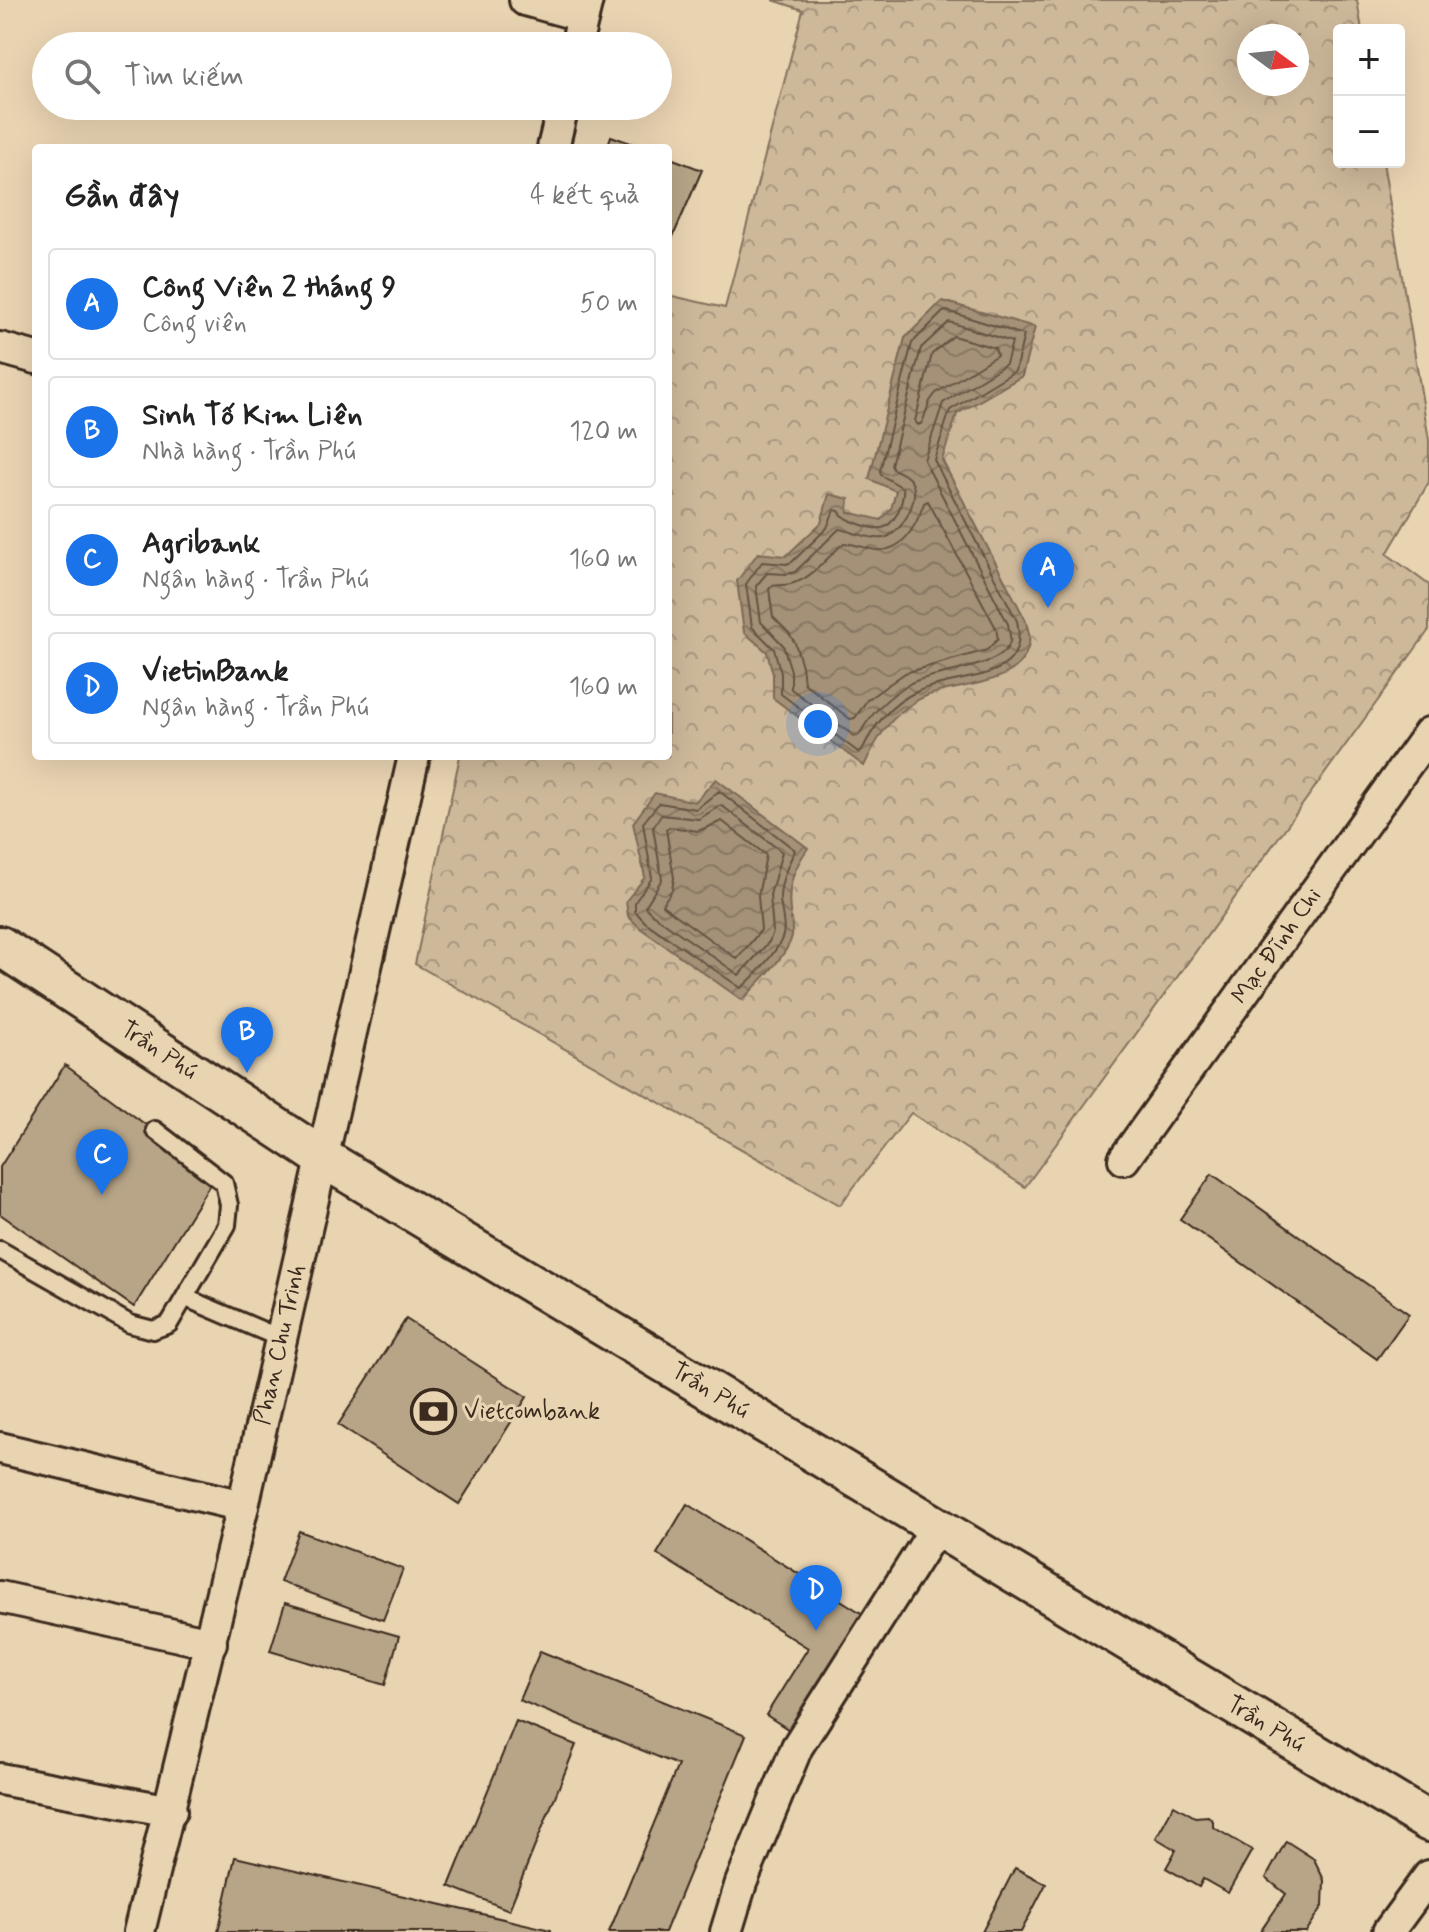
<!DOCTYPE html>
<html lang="vi">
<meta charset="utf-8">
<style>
body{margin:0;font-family:Mynerve,sans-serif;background:#f2f2f2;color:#222}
.controls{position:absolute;right:24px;top:24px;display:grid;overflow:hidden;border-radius:8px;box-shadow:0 8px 32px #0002}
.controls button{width:72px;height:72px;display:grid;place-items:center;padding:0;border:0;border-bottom:2px solid #e0e0e0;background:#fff;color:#222;font:40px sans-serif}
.compass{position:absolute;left:1237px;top:24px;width:72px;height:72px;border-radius:50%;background:#fff;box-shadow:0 8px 32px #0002;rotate:105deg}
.you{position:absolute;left:818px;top:724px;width:28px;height:28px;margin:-20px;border:6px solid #fff;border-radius:50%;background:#1a73e8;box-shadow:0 0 0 12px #1a73e833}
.badge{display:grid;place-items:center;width:52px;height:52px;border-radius:50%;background:#1a73e8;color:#fff;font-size:26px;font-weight:700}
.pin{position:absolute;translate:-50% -66px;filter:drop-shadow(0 2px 4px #0008)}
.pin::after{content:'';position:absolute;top:42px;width:28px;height:24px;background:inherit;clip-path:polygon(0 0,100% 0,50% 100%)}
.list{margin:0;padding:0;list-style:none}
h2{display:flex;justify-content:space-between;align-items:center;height:104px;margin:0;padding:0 32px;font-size:34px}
h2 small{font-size:26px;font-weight:400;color:#767676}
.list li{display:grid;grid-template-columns:52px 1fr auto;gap:24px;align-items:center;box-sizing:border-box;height:112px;margin:0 16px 16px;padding:0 16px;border:2px solid #e0e0e0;border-radius:8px}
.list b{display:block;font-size:30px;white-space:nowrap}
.list p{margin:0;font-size:26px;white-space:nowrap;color:#767676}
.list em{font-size:26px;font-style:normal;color:#767676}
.icon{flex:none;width:44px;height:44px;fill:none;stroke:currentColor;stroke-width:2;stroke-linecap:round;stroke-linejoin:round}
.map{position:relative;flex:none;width:1429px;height:1932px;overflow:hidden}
.search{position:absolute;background:#fff;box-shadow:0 8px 32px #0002;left:32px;top:32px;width:640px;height:88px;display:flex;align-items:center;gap:20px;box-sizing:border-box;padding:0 28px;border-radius:44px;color:#767676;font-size:30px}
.panel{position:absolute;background:#fff;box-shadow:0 8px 32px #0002;left:32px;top:144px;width:640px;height:616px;border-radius:8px}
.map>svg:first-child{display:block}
.park{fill:url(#park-crowns);stroke:#84715c;stroke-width:2;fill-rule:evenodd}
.water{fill:url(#water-waves);stroke:#7b6854;stroke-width:2}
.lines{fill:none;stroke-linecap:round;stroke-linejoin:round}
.shore{stroke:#655342;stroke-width:2}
.building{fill:#b8a588;stroke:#3b2a1e;stroke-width:2}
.service-casing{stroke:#3b2a1e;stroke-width:22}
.minor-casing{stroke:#3b2a1e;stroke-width:36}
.tertiary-casing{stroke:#3b2a1e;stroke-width:44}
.service{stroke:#e9d4b2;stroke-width:16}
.minor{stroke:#e9d4b2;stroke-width:30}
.tertiary{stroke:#e9d4b2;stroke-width:38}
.labels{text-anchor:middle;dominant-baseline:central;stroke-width:6;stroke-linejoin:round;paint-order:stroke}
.street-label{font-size:24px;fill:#3b2a1e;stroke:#e9d4b2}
.poi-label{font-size:24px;fill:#3b2a1e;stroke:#e9d4b2;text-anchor:start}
</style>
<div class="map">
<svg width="1429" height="1932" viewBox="0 0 1429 1932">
<defs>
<pattern id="park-crowns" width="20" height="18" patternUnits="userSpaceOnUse" patternTransform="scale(2)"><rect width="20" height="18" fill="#cdb89a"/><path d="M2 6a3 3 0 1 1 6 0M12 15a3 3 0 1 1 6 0" fill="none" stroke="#a8967d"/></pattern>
<pattern id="water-waves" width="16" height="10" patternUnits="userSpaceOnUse" patternTransform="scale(2)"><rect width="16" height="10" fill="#a59178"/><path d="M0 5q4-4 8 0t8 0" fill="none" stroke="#887762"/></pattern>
</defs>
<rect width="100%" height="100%" fill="#e9d4b2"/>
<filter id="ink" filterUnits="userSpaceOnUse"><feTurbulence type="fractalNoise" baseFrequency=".0125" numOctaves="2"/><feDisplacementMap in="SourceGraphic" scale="16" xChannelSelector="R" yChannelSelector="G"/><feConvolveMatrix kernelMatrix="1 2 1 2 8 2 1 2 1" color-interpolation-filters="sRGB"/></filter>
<g filter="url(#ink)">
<!-- park -->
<path class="park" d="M773,0h584l5,30h-23v132h44l46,278v42l-42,72 42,31v45l-404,557 -114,-74 -71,92 -425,-241 45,-208h208v-461l57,13 78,-298zM1249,36h48v48h-48z"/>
<!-- water -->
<path class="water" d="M942,301l93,26 -13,49 -65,38 -15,46 83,159c2,7 6,17 4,24 -8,48 -78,38 -111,57 -28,16 -41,38 -54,66l-91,-68v-24l-6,-22 -23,-20 -7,-51 21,-28 28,3 35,-33 8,-29 20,5 -1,13 33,8 10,-11 5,-18 -27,-12 36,-141z
M716,779l92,69c-14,20 -21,38 -18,63 1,8 3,18 2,25 -5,21 -35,48 -50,64l-102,-72 -12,-12 -2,-15 19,-24 -12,-54 22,-30 40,9z"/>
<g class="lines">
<!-- shore -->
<path class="shore" d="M947,311l77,24 -9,36 -65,39 -16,50 83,161c14,65 -61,51 -101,71 -25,12 -42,33 -54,58l-4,2 -77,-58v-21l-7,-24 -22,-22 -6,-43 16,-22 24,2 6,-2 35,-34 7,-18 5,1c4,9 36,21 46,16 12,-6 19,-27 18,-39l-22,-13 -1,-4 32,-128 31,-31z
M949,322l63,20 -6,22 -63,39 -19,57 84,164c1,6 3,13 2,18 -7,27 -76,29 -99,41 -23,13 -40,30 -52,52l-5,1 -63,-47v-18l-8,-26 -22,-23 -5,-36 11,-13 19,1 9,-2 44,-43c13,2 31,11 44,9 18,-3 36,-37 30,-53 -3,-9 -12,-12 -20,-16l-2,-4 30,-117z
M953,336l42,12 2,7 -61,38 -6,8 -8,22 -4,2 -3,-4 17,-67z
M928,501l68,127 2,11 -11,11 -82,23 -38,27 -12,18 -5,1 -46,-36 -2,-17 -7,-23 -6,-10 -16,-16 -4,-28 4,-4c35,3 47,-22 71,-42 11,1 21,5 32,7 28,3 41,-26 48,-47z
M719,791l76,59c-7,15 -14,29 -15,47 0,12 6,26 3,38 -3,14 -31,44 -42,53l-96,-66 -10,-11v-9l17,-24 -9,-55 16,-20 37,6z
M721,805l61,47 -12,43 3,37 -4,10 -30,33 -87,-61 -7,-7 17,-28 -9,-51 8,-13 38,4z
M722,821l44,34 -8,41 3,34 -24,29 -75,-54 10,-15 2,-12 -8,-49 4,-2 28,4z"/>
</g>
<!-- building -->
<path class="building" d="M611,136l33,12h-37z
M668,157l34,13 -34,78z
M65,1065l150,111 -81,131 -134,-93v-47z
M1212,1174l197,140 -32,45 -197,-140z
M406,1319l121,78 -68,107 -121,-79z
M687,1504l176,110 -72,117 -25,-16 42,-67 -151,-94z
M299,1531l104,38 -20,51 -103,-38z
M285,1603l114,33 -14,49 -115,-34z
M540,1651l206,84 -81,197h-56l69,-167 -159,-65z
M516,1721l60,24 -67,165 -60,-24z
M1174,1805l21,12 13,-1 5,5v6l39,23 -24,43 -25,-14 -4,8 -33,-19 10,-18 -20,-12z
M1286,1841l28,18 10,21 -1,26 -17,26h-46l26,-38 -20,-16z
M235,1857l316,73v2h-333z
M1015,1868l31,16 -25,48h-39z"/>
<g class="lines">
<defs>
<path id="service" d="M0,1250l130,74 23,6 16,-6 58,-99 2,-20 -5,-22 -69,-53
M186,1298l96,41"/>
<g id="minor">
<path d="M525,0l58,16"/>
<path d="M576,46l11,-46"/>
<path d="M553,148l10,-42"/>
<path d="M0,348l36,10"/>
<path id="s1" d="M1124,1159l305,-426"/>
<path d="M0,1448l243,58"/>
<path d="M0,1597l211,46"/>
<path d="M0,1779l171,32"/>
<path id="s2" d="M139,1932l104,-426 171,-750"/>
<path d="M726,1932l15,-49 56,-136 139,-219"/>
<path d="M1388,1932l41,-56"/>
</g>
<g id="tertiary">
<path id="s3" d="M0,946l323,212 1106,664"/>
</g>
</defs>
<!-- service casing -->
<use href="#service" class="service-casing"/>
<!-- minor casing -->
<use href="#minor" class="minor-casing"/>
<!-- tertiary casing -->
<use href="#tertiary" class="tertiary-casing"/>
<!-- service -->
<use href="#service" class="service"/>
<!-- minor -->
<use href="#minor" class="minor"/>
<!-- tertiary -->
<use href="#tertiary" class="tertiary"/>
</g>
</g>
<!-- icons -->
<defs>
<symbol id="bank-ring" viewBox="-11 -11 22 22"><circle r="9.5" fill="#e9d4b2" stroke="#3b2a1e" stroke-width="1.5"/><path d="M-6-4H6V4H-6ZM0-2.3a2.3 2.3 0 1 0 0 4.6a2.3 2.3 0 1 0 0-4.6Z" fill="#3b2a1e"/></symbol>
</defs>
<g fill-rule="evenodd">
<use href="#bank-ring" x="408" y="1386" width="51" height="51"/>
</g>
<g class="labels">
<!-- street labels -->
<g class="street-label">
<text stroke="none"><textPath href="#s1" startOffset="262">Mạc Đĩnh Chi</textPath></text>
<text stroke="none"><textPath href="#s3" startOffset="190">Trần Phú</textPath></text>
<text stroke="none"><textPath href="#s2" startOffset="604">Phan Chu Trinh</textPath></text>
<text stroke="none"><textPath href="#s3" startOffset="838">Trần Phú</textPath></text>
<text stroke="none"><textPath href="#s3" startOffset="1486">Trần Phú</textPath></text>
</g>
<!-- poi labels -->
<g class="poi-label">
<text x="464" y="1411">Vietcombank</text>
</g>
</g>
</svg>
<div class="controls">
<button>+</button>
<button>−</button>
</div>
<svg class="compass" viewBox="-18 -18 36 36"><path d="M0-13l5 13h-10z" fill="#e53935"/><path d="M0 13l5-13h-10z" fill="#767676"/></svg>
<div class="you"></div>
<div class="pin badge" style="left:1048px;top:608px">A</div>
<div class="pin badge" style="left:247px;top:1073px">B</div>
<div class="pin badge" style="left:102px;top:1195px">C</div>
<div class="pin badge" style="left:816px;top:1631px">D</div>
<div class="search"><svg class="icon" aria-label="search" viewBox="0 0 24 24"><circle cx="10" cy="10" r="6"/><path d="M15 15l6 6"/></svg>Tìm kiếm</div>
<section class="panel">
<h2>Gần đây<small>4 kết quả</small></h2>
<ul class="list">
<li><span class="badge">A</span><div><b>Công Viên 2 tháng 9</b><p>Công viên</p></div><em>50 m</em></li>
<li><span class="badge">B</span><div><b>Sinh Tố Kim Liên</b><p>Nhà hàng · Trần Phú</p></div><em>120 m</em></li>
<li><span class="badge">C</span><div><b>Agribank</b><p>Ngân hàng · Trần Phú</p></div><em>160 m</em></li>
<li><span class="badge">D</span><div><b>VietinBank</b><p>Ngân hàng · Trần Phú</p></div><em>160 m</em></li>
</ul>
</section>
</div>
